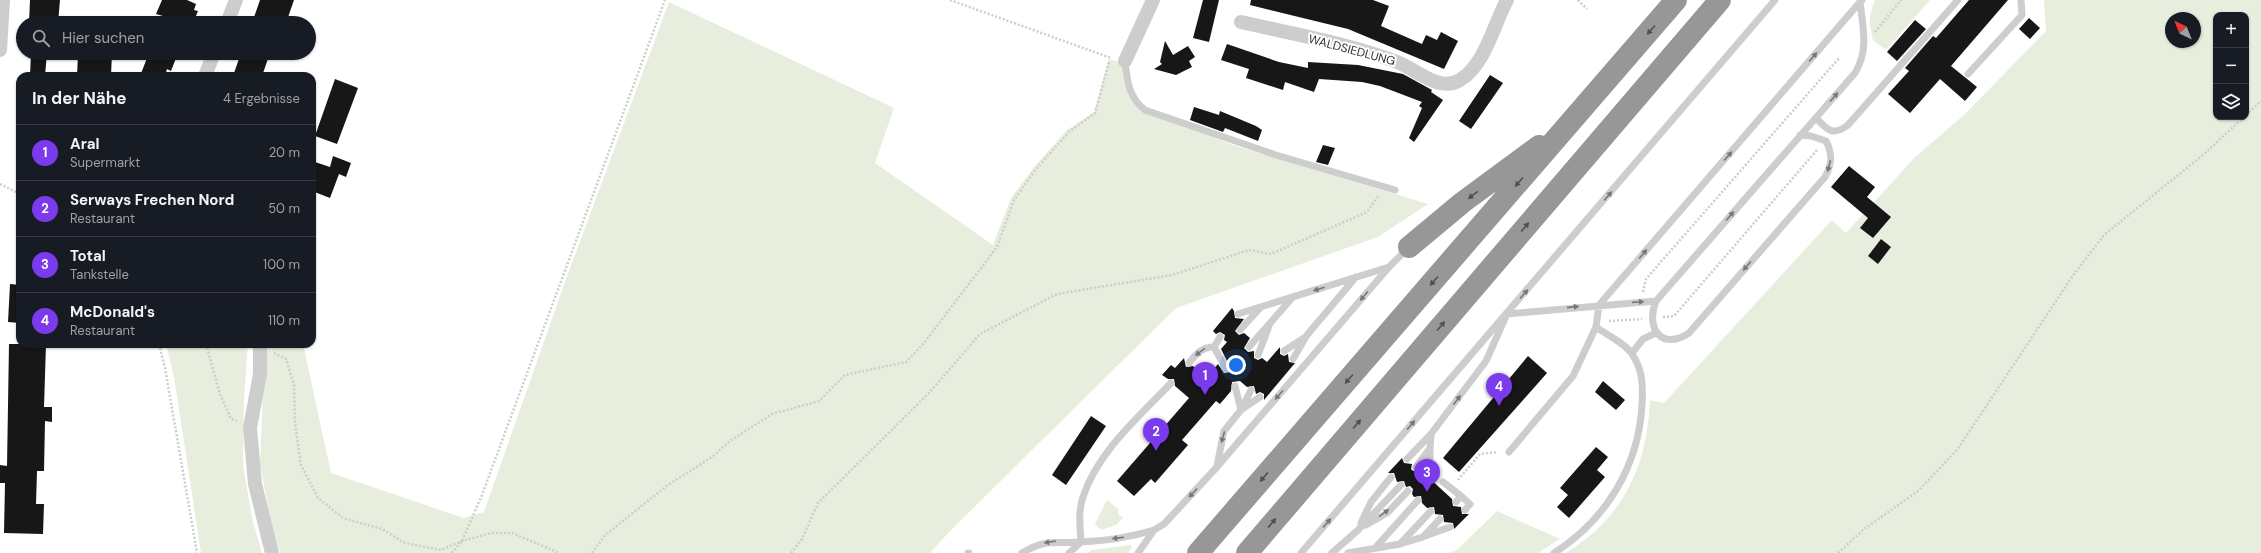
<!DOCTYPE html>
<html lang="de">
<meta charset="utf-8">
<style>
body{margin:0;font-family:"DM Sans",sans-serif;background:#20242c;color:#f1f3f6}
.controls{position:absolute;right:12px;top:12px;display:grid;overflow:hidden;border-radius:8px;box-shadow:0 1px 3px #0004}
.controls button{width:36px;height:36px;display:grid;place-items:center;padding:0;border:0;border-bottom:1px solid #363941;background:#171b24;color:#f1f3f6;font:20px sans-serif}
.compass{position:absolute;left:2165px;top:12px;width:36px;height:36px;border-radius:50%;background:#171b24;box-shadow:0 1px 3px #0004;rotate:317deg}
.you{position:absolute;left:1236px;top:365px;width:14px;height:14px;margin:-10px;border:3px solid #fff;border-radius:50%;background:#1a73e8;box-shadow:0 0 0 6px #1a73e833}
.badge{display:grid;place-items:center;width:26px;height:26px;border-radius:50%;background:#7c3aed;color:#fff;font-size:13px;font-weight:700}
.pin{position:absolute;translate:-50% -33px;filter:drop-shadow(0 1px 2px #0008)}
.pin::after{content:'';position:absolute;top:21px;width:14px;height:12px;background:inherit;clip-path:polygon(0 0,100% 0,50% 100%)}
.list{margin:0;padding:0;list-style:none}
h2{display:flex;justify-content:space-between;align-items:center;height:52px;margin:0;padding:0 16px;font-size:17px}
h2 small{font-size:13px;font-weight:400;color:#9ea1a6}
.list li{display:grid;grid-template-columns:26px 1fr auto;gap:12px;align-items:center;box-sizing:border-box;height:56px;padding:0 16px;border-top:1px solid #363941}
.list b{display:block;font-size:15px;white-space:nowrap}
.list p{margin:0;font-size:13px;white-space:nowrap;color:#9ea1a6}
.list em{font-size:13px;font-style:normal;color:#9ea1a6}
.icon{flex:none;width:22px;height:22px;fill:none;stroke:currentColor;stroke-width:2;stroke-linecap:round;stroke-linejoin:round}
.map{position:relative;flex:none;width:2261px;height:553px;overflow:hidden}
.search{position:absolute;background:#171b24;box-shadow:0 1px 3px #0004;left:16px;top:16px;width:300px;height:44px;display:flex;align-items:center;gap:10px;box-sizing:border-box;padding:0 14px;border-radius:22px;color:#9ea1a6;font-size:15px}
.panel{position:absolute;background:#171b24;box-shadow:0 1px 3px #0004;left:16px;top:72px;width:300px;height:276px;border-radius:12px}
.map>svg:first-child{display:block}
.green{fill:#e8eedd;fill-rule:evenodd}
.building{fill:#171717}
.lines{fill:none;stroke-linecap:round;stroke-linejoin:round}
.path{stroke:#cdcdcd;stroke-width:2.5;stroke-dasharray:2 2;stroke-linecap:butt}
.service{stroke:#cdcdcd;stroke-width:7}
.minor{stroke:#cdcdcd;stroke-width:14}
.motorway{stroke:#979797;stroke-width:22}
.oneway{fill:#4f4f4f}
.oneway2{fill:#777}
.labels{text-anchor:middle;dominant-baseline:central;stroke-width:4;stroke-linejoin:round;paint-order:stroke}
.street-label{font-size:12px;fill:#303030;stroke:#fff}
</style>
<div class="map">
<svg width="2261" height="553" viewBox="0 0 2261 553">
<rect width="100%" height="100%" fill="#fff"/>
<!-- green -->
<path class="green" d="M1875,0h55l-44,50 -13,-10c-4,-17 -5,-23 2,-40z
M2044,0h217v553h-695c58,-36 81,-87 84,-153l14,3 168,-183 14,13 69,-76 49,-42 82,-84zM2216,15h30v102h-30zM2171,18h24v24h-24z
M669,2l225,106 -19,55 118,82 18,-47 23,-31 33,-37 27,-18 15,-53 15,4 3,27 14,20 95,36 192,58 -50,33 -202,71 -224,221 -22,24h-650l-10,-36 -10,-53 5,-120h38l28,129 133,45 20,-6 82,-233z
M166,344h82l-4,55 -1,66 9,53 10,35h-61l-27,-176z
M1107,500l12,10 -1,4 5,4 -7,7 -15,5 -6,-6z
M1497,511l63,28 -22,14h-90l9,-3z
M1130,545l2,2 -4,6h-41l5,-3z"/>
<!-- building -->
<path class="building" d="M30,0h30l-2,23h-29z
M162,0h25l9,4 -2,6 4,1 -5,12h-33l3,-7 -7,-2z
M260,0h34l-8,23h-34z
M1203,0h16l-10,42 -16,-4z
M1251,0h122l16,6 -8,20 41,18 4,-9 11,5 4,-8 17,9 -14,28 -96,-40 -98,-24z
M1969,0h39l-57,66 26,21 -12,14 -25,-22 -30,34 -22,-19 21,-23 -4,-3 28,-32 3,2z
M2029,18l11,10 -10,11 -11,-10z
M1915,20l11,9 -29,32 -10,-9z
M1165,41l8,14 15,-9 7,11 -6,4 3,6 -16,8 -22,-6 8,-5 -2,-2z
M1227,44l52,18 29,6v-6l50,3 45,9 29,16 -1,2 12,8 -29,42 -5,-4 13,-30 -3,-2 3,-4 -42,-16 -18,-4 -43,-3 -5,13 -29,-10 -2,8 -37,-12 3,-9 -28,-9z
M31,53h16l-2,23h-15z
M112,53l-1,23h-34l1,-22z
M149,53h29l-7,18 -4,-2 -2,7h-25z
M241,53h29l-8,23h-29z
M1490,75l13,8 -32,46 -12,-8z
M335,79l23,9 -21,56 -22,-8z
M1194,107l25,8 1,-4 36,15 6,4 -4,11 -33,-13 -2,4 -33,-12z
M1323,145l12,3 -7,17 -12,-3z
M333,156l18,7 -5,14 -7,-3 -9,24 -18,-7v-30l18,6z
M1849,166l26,21 -8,10 24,20 -18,21 -13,-10 8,-10 -37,-31z
M1881,239l10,8 -13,17 -10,-8z
M10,284l10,1v38l-12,-1z
M1232,308l2,3 1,7 9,1 -9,12 4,4 5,-2 6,5 -6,10 4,4 6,-1v7l4,2 4,-2 5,4 13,-15v7l4,2 4,-2 1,8 6,1 -31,37v-6l-4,-2 -4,2 -2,-8 -7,1 -7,-6 -8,1 -1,9 -11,13 -4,-3 -34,39 6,5 -33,38 -4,-4 -17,17 -17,-15 72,-83 -14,-12 -1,-7h-6l-6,-4 9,-10 4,3 9,-10 2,9 7,-1 13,12 12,-14 6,9 6,-1v-5l-9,-18 6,-7 -3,-2 1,-5 -5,-3 -4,2 -3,-3z
M9,344h37l-2,63h8v15l-7,-1 -1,50h-7l-1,33h8l-1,30 -39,-1 1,-50h-5v-18l7,1z
M1528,356l19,17 -88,99 -16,-14z
M1603,381l22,19 -9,10 -21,-18z
M1091,416l15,10 -40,59 -14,-10z
M1596,447l12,10 -11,13 8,7 -36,41 -12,-11 11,-12 -8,-7z
M1402,458l2,5 8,1 -1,5 2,2h7l-1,4 2,3 7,-1 24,22 1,7 8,1 1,7h7l-15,15 -1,-6 -9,-1 -1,-7 -8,-1 -1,-7 -7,1 -5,-5 -1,-7 -7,1 -2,-3 1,-5 -3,-3 -4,1 -2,-6 -7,1 -3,-9h-6z"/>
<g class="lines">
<!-- path -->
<path class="path" d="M950,0l161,58
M1578,0l9,9
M1875,32l26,-32
M2246,115l15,-14
M0,184l20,10
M1643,292l3,-13 194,-222
M1663,317l11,-1 143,-166
M1609,321l33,-2
M159,344l6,24 32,185
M206,344l14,50 11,25 6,2
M274,353l12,6 8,26 1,38 6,42 17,33 25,20 39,11 23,14 36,7 21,-9 29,-8h21l47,20
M1458,480l22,-26 18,-2
M452,553l10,-12 20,-46 183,-495
M592,553l13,-18 63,-50 44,-28 18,-16 42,-27 47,-13 26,-26 61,-13 18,-19 73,-96 17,-47 22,-31 33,-37 26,-19 14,-51
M791,553l11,-14 16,-36 112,-111 50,-58 77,-40 115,-19 77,-25 22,4 96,-42 12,-17
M1838,553l25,-23 55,-39 39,-41 115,-173 32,-42 99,-80 41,-38"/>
<!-- service -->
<path class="service" d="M1125,61c2,20 4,37 20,49l131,45 119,35
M1968,74l54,-59 -1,-15
M1816,118c11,11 16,19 32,7l110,-125
M1656,301c-11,28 6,50 33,32l136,-156c7,-12 8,-23 1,-36l-15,-5 -11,-1
M1238,314l151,-47
M1240,330l21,-23
M1220,337l-6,10 12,22
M1249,347l43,-49
M1284,351l20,-13
M1632,353l11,-14 13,-6
M1258,355l11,-29
M1293,359l14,-24 49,-58
M1189,363c7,-9 13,-16 25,-16
M1235,386l6,24
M1242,409l18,-12
M1430,449v13l5,12
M1509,452l64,-76 23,-49 3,-22 261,-303
M1407,459l24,-25
M1217,466l7,-35 17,-21 10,-20
M1416,467l14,-19 1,-14 55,-73 21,-47 149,-13 199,-228c14,-23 8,-45 5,-71l2,-2
M1424,474l6,-12
M1443,482l18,14 -5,6
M1461,496l9,8 -5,6
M1361,523l10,-21 20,-25
M1366,525l21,-12 21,-22
M1425,536l25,-9
M1081,542c-1,-15 -3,-31 2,-45 15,-46 57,-81 88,-114
M1400,544l31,-33
M1376,547l42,-47
M968,553h1
M1022,553c24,-15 34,-9 59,-11 25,-1 50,-5 73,-12
M1069,553l12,-11
M1138,553l16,-23 10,-6 52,-56 173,-201 19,-19
M1301,553l474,-553
M1332,553l25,-22 44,-46
M1348,553l52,-9 23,-7 17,-18
M1554,553c52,-33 85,-87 88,-149 1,-18 1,-34 -10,-50 -7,-11 -25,-19 -36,-27"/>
<!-- minor -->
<path class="minor" d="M1241,22c52,12 106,21 156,40 19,7 42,31 63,18 25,-15 34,-56 47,-80
M227,23l9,-23
M0,50l3,-50
M1125,61l28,-61
M205,76l9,-23
M260,344v30l-10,54 5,56 17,69"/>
<!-- motorway -->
<path class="motorway" d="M1409,247l54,-45 76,-56
M1198,553l478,-553
M1247,553l473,-553"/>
</g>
<!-- one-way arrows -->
<defs><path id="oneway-solid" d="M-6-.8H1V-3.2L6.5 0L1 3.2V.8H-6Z"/></defs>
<g class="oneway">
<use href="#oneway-solid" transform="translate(1651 30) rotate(131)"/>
<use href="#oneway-solid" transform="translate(1519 182) rotate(131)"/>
<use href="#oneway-solid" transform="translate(1473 195) rotate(143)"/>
<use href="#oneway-solid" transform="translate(1525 227) rotate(-50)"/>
<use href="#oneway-solid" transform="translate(1434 281) rotate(131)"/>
<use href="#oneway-solid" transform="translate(1441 326) rotate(-50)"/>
<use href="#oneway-solid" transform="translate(1349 379) rotate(131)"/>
<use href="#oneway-solid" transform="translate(1357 424) rotate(-50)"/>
<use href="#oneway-solid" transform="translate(1264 477) rotate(131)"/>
<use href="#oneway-solid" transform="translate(1272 523) rotate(-49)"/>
</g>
<g class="oneway2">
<use href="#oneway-solid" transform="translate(1813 57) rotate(-49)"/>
<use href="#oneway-solid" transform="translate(1834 97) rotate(-49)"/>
<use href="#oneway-solid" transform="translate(1728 156) rotate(-49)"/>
<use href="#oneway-solid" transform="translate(1829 166) rotate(105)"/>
<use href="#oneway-solid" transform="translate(1608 196) rotate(-49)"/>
<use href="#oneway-solid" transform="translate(1730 216) rotate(-49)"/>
<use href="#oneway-solid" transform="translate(1643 254) rotate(-49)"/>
<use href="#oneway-solid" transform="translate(1747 266) rotate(131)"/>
<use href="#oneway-solid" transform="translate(1319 289) rotate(162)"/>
<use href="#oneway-solid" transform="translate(1524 294) rotate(-49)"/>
<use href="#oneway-solid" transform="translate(1364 296) rotate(131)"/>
<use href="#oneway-solid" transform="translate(1638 302) rotate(-4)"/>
<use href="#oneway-solid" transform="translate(1573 307) rotate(-6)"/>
<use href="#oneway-solid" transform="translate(1200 352) rotate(143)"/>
<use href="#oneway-solid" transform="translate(1279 395) rotate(131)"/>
<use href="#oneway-solid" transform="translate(1457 400) rotate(-53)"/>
<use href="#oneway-solid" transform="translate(1411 425) rotate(-49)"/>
<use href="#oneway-solid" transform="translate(1223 437) rotate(105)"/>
<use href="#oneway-solid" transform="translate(1193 493) rotate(133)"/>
<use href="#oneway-solid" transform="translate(1384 513) rotate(-36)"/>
<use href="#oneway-solid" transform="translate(1327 523) rotate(-49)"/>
<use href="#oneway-solid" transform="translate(1118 538) rotate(173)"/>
<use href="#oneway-solid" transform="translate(1050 542) rotate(171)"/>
</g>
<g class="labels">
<!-- street labels -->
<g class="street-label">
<text transform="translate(1352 50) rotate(15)">WALDSIEDLUNG</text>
</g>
</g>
</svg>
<div class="controls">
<button>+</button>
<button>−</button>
<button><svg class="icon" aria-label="layers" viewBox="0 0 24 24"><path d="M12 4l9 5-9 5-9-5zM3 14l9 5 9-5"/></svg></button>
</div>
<svg class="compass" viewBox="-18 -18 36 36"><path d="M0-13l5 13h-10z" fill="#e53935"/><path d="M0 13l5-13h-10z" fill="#9ea1a6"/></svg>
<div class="you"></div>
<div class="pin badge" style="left:1205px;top:395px">1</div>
<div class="pin badge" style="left:1156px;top:451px">2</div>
<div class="pin badge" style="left:1427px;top:492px">3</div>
<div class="pin badge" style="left:1499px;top:406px">4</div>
<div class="search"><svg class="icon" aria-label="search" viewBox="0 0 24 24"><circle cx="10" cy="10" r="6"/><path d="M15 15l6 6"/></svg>Hier suchen</div>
<section class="panel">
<h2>In der Nähe<small>4 Ergebnisse</small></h2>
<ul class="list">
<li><span class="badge">1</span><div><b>Aral</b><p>Supermarkt</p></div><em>20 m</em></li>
<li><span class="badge">2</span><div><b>Serways Frechen Nord</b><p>Restaurant</p></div><em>50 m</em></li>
<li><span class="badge">3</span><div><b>Total</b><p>Tankstelle</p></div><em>100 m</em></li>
<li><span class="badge">4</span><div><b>McDonald's</b><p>Restaurant</p></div><em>110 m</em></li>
</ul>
</section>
</div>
